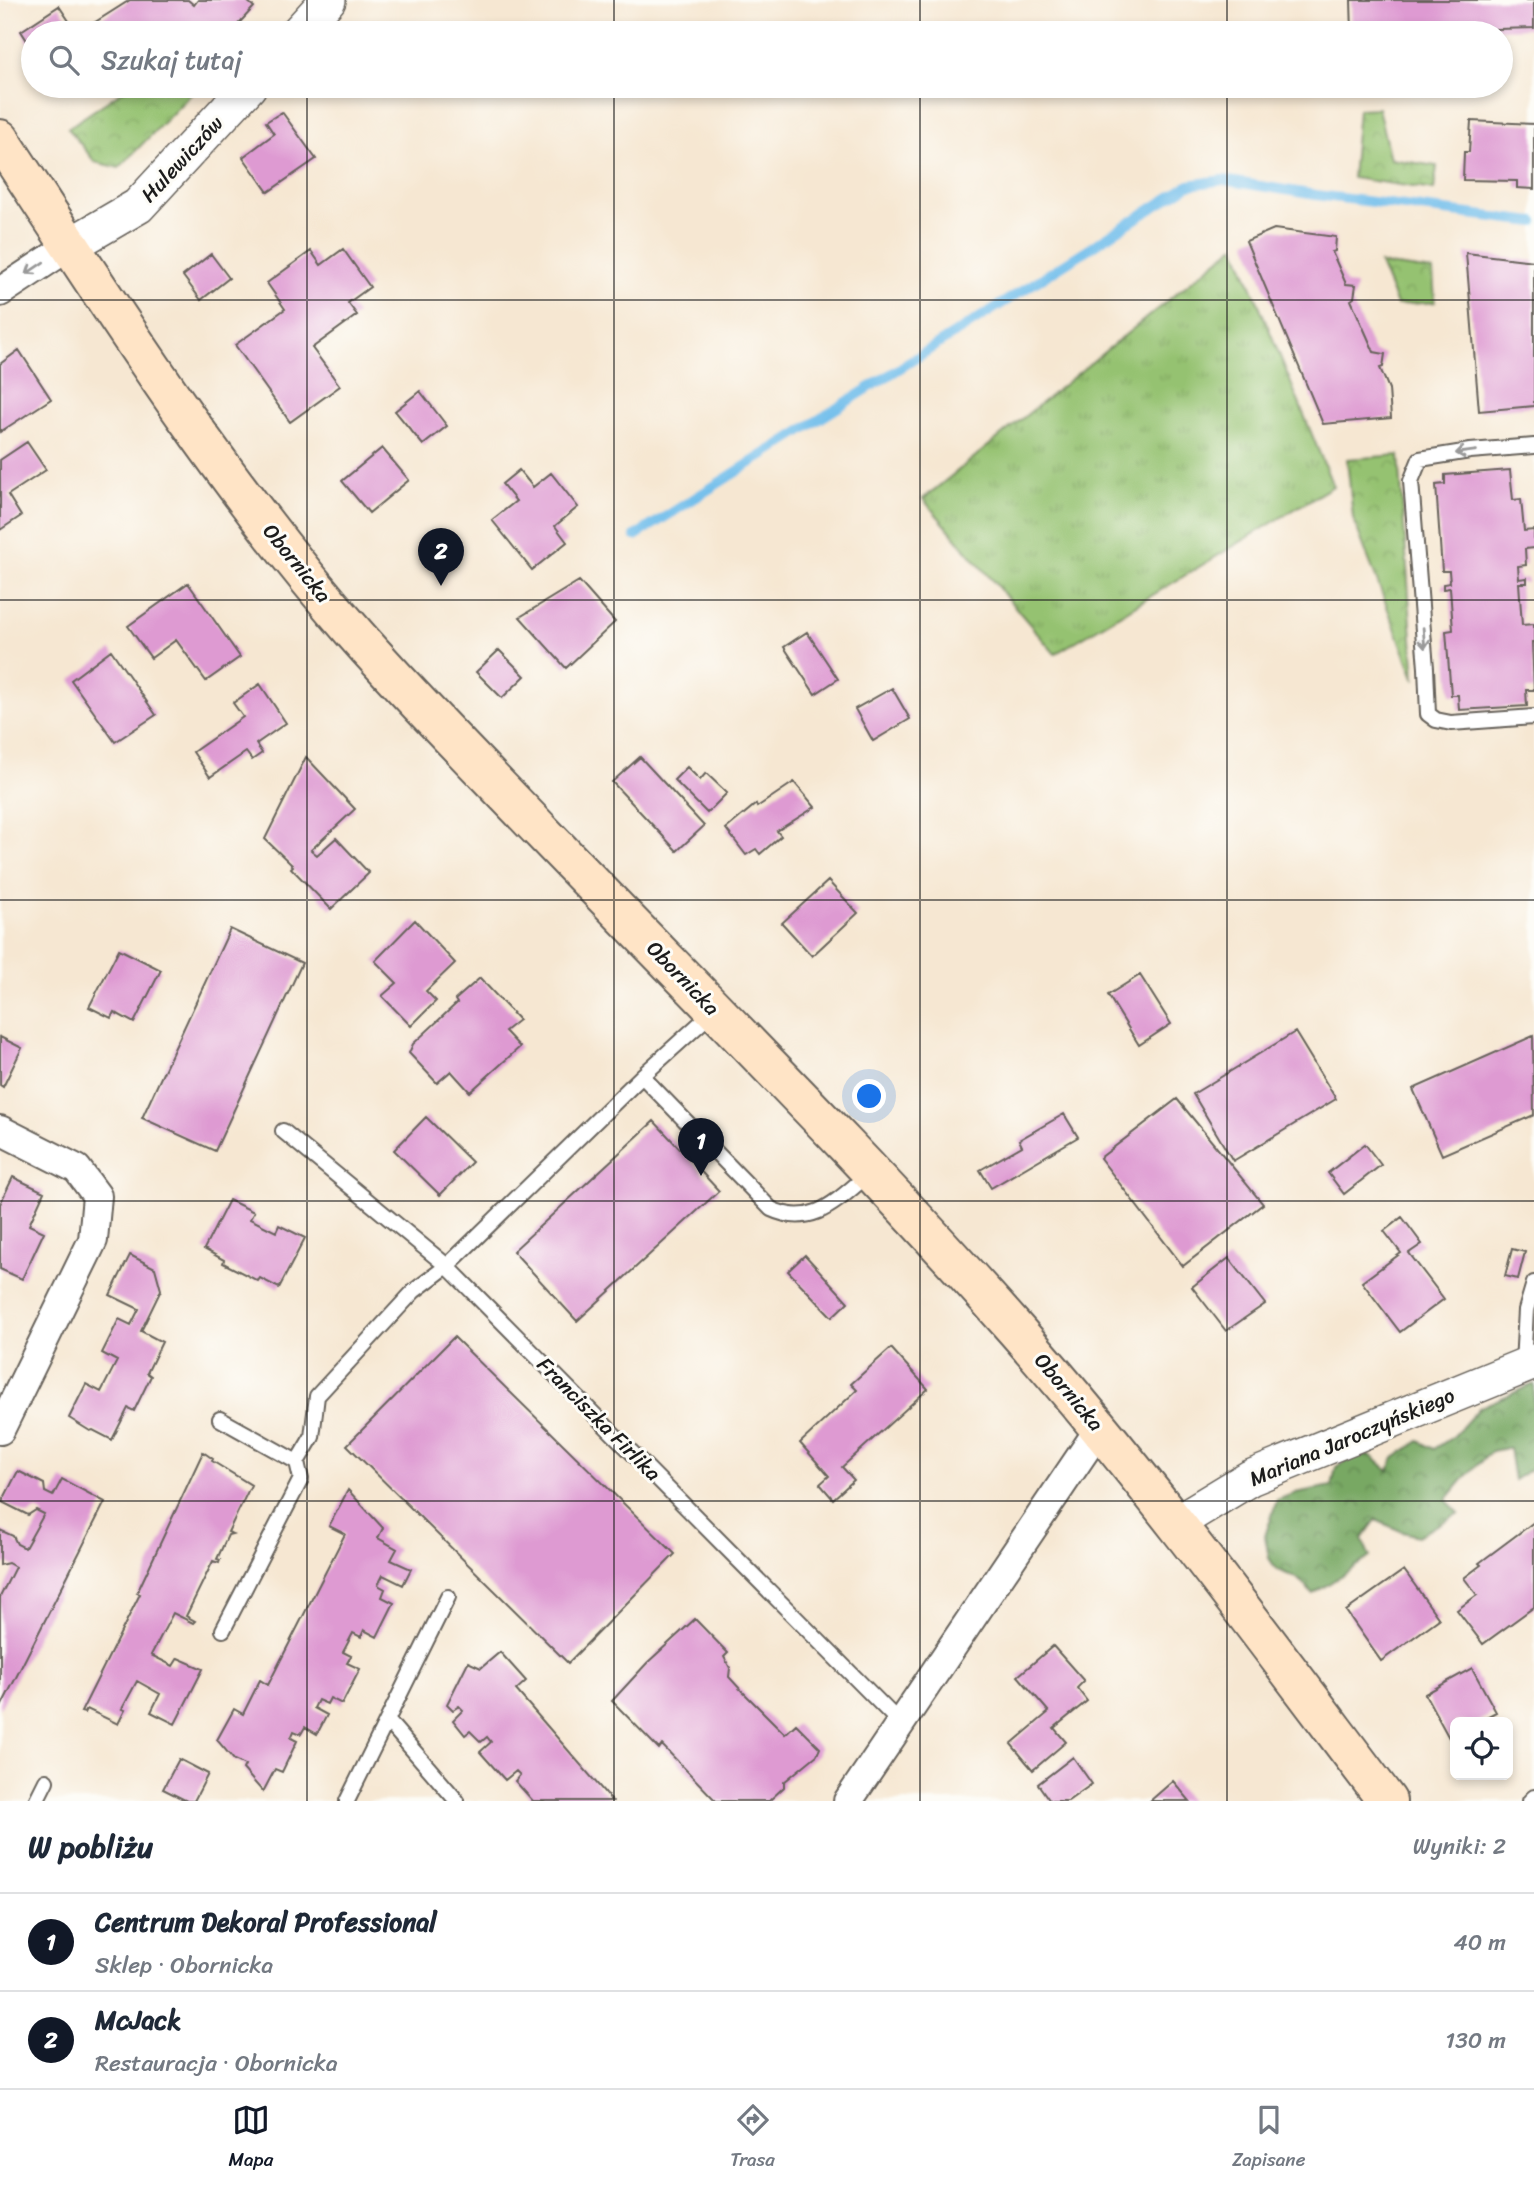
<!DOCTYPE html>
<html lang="pl">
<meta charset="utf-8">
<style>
body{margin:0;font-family:Sriracha,sans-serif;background:#f6f6f7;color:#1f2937}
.controls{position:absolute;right:21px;bottom:21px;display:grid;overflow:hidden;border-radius:10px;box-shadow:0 4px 10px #0003}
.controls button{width:63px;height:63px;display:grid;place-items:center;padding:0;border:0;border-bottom:2px solid #e0e1e3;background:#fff;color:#1f2937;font:35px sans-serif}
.you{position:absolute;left:870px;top:1097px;width:24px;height:24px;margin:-18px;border:5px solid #fff;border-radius:50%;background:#1a73e8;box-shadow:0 0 0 10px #1a73e833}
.badge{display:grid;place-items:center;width:46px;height:46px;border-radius:50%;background:#111827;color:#fff;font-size:23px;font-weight:700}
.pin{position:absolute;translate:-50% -58px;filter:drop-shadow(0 2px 4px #0008)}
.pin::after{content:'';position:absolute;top:37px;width:24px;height:21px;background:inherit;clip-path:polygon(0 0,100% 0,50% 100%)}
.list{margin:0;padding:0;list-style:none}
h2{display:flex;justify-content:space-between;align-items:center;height:91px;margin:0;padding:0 28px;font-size:30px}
h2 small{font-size:23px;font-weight:400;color:#747a83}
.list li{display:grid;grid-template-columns:46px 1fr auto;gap:21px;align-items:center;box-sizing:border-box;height:98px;padding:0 28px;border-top:2px solid #e0e1e3}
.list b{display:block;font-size:26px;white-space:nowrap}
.list p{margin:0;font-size:23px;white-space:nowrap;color:#747a83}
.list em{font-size:23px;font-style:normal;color:#747a83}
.icon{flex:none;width:38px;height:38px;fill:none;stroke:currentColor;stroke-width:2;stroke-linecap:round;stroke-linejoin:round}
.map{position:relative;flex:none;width:1534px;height:1801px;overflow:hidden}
.search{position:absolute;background:#fff;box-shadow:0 4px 10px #0003;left:21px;right:21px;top:21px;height:77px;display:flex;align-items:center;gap:18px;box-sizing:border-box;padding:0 24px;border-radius:38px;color:#747a83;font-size:26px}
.sheet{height:287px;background:#fff}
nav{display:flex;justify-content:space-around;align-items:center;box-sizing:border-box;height:98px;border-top:2px solid #e0e1e3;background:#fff;font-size:19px;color:#747a83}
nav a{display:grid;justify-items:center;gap:4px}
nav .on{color:#111827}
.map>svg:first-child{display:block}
.grass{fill:url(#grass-tufts);stroke:#586f46;stroke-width:2}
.forest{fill:url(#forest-crowns);stroke:#4a6240;stroke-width:2}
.park{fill:url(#park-crowns);stroke:#586f46;stroke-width:2}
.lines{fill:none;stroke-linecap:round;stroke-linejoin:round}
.stream{stroke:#71beeb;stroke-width:10}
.building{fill:#de9ad2}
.service-casing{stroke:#68635c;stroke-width:18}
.minor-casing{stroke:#68635c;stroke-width:32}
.tertiary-casing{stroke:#68635c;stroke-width:38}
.secondary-casing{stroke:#68635c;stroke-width:42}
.service{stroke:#fff;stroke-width:14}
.minor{stroke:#fff;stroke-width:28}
.tertiary{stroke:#fff;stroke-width:35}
.secondary{stroke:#ffe4c6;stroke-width:38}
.oneway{stroke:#999}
.grid{fill:none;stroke:#1c1c1c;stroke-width:2;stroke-opacity:0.55}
.labels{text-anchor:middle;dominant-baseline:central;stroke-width:6;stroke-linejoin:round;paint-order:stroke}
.street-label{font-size:21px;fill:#1c1c1c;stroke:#fdfcf7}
</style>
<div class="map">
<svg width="1534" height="1801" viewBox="0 0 1534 1801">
<defs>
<pattern id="grass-tufts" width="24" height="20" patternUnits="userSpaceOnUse" patternTransform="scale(1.75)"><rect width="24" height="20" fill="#95c271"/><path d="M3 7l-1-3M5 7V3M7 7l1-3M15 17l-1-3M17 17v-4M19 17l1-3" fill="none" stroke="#80a661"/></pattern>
<pattern id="forest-crowns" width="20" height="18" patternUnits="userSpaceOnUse" patternTransform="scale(1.75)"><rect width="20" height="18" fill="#78a863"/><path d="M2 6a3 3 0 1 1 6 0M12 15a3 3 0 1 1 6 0" fill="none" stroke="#628851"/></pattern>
<pattern id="park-crowns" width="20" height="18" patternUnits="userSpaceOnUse" patternTransform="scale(1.75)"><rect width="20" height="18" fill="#95c271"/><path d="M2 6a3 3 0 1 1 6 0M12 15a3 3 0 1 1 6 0" fill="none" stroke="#80a661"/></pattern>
</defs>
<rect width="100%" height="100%" fill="#fdfcf7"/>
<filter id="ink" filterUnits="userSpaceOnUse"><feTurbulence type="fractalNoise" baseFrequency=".0143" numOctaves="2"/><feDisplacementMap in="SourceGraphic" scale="14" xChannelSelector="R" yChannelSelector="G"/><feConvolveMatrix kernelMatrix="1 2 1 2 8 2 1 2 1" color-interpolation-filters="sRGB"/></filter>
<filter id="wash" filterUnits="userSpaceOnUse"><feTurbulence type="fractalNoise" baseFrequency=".00686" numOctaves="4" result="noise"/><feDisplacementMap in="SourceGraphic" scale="28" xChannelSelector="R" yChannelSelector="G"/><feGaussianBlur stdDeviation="1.57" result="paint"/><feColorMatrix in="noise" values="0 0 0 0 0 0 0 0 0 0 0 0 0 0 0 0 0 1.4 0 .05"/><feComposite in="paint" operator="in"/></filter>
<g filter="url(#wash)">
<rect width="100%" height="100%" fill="#f6e7d2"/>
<!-- grass -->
<path class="grass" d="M1235,246l98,240 -278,168 -132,-155z"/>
<!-- forest -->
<path class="forest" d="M1534,1384v83l-20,13 -5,-32 -17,3 -26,25 -20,24 13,13 -41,23 -15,-4 -27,-12 -14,19 8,18 -57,37 -16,-16 -20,-8 -8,-12 -4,-22 12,-36 18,-7 37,-7 4,-19 17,-10 17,-2 19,16 4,-12 26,-18 15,8 20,-13 26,-29z"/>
<!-- park -->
<path class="park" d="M130,86h69l-80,82 -24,-6 -27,-34z
M1378,108l12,51 47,7 -3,24 -82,-12 6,-69z
M1380,264l53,7 2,31 -38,3z
M1399,455l16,225 -62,-162 -6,-59z"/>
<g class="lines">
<!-- stream -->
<path class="stream" d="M635,536l554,-351 34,-5 93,15 218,27"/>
</g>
<g id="blocks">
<!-- building -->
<path class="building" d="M130,0h58l6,5 4,-5h48l8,7 -24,26h-59l-7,-6 -11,6h-75z
M1351,0h183v28l-182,5z
M59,6l18,27h-44v17l-12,-19z
M282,112l34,47 -48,33 -25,-35 31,-23 -8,-12z
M1471,121l63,3v65l-17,-1v-7l-54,-1 1,-28h5z
M1274,229l62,8 -1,14 -3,1 14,32 10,1 -2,13 -3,2 23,52 11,2 -2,13 -3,1 9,21 2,29 -68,6 -77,-183z
M343,249l27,38 -22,16 9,12 -45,33 28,38 -50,36 -55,-77 50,-36 -18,-26 44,-32 10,14z
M1466,253l68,8v145l-55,5z
M211,254l18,24 -28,22 -18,-24z
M19,350l32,49 -51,33v-68z
M420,391l27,35 -24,19 -28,-34z
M27,442l19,28 -38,25 13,21 -21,14v-70z
M382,448l27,32 -40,33 -27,-32z
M519,470l14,17 18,-14 27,34 -23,19 12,16 -35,28 -40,-50 24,-19 -14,-17z
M1510,470l3,30 8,-1 3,32 10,-1v18l-9,1 1,16 -8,1 1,13 8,-1v5h-8l3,42 12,-1v18h-2l2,48h-8l1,16 -68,4 -1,-15h-7l-5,-64 7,-1 -3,-42 -7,1v-5l7,-1 -1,-12h-7l-6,-86 9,-1v-9z
M579,581l36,41 -49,46 -46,-51z
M188,583l52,74 -34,24 -30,-41 -25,18 -23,-32z
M807,632l31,47 -23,15 -31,-47z
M111,650l45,65 -41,27 -44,-62z
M499,650l26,26 -23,22 -26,-26z
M260,684l26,39 -30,21 6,9 -10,7 -6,-8 -36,25 -17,-25 50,-35 -10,-14z
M892,688l18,31 -37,22 -18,-32z
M306,757l49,52 -44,41 6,5 19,-17 33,35 -38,36 -40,-41 2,-2 -28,-27z
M640,757l64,69 -27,25 -65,-69z
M687,767l13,13 6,-7 21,20 -20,20 -33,-33z
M794,782l21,25 -38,24 4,5 -21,18 -4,-5 -10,6 -20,-26 30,-25 1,3z
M828,881l30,32 -46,43 -30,-33z
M415,920l40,43 -29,28 10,10 -25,25 -29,-30 15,-13 -22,-22z
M230,929l72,34 -87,188 -73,-33z
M119,949l42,21 -27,53 -20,-11 -3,6 -22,-11z
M1140,975l31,49 -32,21 -31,-50z
M480,978l39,42 -14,11 15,16 -50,45 -19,-21 -14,12 -28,-30 4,-9 44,-41 -2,-3z
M1295,1032l41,67 -103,62 -40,-67z
M1533,1036l1,79 -92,40 -29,-66z
M0,1037l22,11 -19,39 -3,-2z
M1177,1099l86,105 -80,62 -83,-108z
M1064,1114l14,23 -87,51 -11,-18 42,-24 -3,-6z
M426,1117l46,45 -32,33 -46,-45z
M654,1121l65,70 -142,130 -64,-70z
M1365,1144l16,21 -37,29 -16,-21z
M13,1177l31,15 -15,33 15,7 -22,47 -22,-10v-65z
M229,1200l25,12 -4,7 26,13 3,-7 26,13 -26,50 -19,-10 -2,3 -35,-18 1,-3 -20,-11z
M1402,1217l20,27 -13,9 35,46 -44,33 -38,-50 39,-29 -17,-22z
M1512,1249l13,3 -7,27 -13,-3z
M130,1255l25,13 6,22 -20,41 21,11 -15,31 4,3 -17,35 -6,-3 -16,32 -19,-10 -3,1 -21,-13 17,-34 15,8 16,-31 -15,-8 17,-34 12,6 8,-16 -29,-14z
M805,1255l43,47 -16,15 -44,-46z
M1229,1258l36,46 -39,27 -34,-44z
M454,1337l221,217 -107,109 -221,-218z
M891,1348l37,41 -86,78 12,13 -21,19 -13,-15 9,-8 -29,-33 57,-53 -6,-6z
M203,1452l10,7 -1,2 39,24 -23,47 4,2 -4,1 -11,24 3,1 -1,3 -6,-2 -27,55 9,5 -2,2 -20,-10 -22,42 22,11 5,-8 25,11 -28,55 -24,-12 9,-18 -23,-13 -15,28 3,1 -7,14 -31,-15 -2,4 -4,-1 59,-118 -3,-1z
M18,1471l26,13 1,8 8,4 9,-17 43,23 -105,207v-112l15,-30 -7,-4 -8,2v-35l13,6 4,8 8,4 19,-34 -8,-4 -8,5 -26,-13z
M348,1490l35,38 -5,10 19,11 -6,11 20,9 -8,16 -20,-10 -5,10 7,4 -3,8 12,6 -17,34 -13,-7 -3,7 -8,-4 -10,19 8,4 -4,7 13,6 -18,35 -12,-6 -3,6 -9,-4 -4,8 13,7 -10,19 -12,-7 -4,7 -7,-3 -3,7 6,3 -15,31 -7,-3 -12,23 -20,-23 2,-4 -11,-5 -17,-20 17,-31 9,5 17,-34 8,5 77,-151 -16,-8z
M1534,1522v85l-51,37 -26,-34 20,-15 -13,-17 17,-13 -2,-2z
M1404,1570l35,49 -58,42 -35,-50z
M695,1619l33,34 -4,4 6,11 -1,9 12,13 44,44 11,-10 24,24 -3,7 -33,27v5l-15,14h-53l-54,-56 -3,4 -47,-48 35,-38z
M1053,1646l31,35 -7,7 10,13 -33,27 12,14 -33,28 -22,-26 38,-32 -31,-36z
M500,1652l26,29 -10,9 96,111h-79l-18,-20 5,-6 -4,-4 -11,9 -25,-28 11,-10 -4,-5 -6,5 -11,-11 -5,4 -12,-15 10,-10 -4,-4 -6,4 -6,-6 21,-42 13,6z
M1472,1668l24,44 -19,10h-22v13l-6,3 -24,-44z
M1073,1757l19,27 -24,17h-18l-12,-17z
M179,1759l29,15 -14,27h-7l-24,-12z
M1173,1781l17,20h-40z"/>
</g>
</g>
<g filter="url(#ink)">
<use href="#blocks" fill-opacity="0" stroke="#68635c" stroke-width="2"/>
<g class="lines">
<defs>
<path id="service" d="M1534,446l-64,5 -50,8 -9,22 15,187 2,46 8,6 15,3 83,-6
M642,1076l129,133c43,20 67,-10 99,-36
M283,1131l164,135 453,457
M1523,1364l3,-54 8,-27
M220,1419l77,43
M223,1630l78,-151 -4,-17 15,-25 5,-41 97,-105 33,-25 195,-190 72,-65
M387,1720l70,81
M36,1801l10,-20
M347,1801l101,-204
M1530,1801l4,-4"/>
<path id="minor" d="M0,292l71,-47
M0,1130l77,39 20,27 -4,44 -93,190
M848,1801l252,-373"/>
<path id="tertiary" d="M298,33l30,-33
M71,245l67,-39 111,-120
M1176,1523l74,-45 284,-116"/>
<path id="secondary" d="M0,139c111,169 222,344 356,496 60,68 124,132 187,198 158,164 322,326 473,497 132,150 250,311 371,471"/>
</defs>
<!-- service casing -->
<use href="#service" class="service-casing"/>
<!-- minor casing -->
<use href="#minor" class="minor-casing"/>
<!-- tertiary casing -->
<use href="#tertiary" class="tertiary-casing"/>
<!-- secondary casing -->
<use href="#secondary" class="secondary-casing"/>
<!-- service -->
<use href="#service" class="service"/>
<!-- minor -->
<use href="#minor" class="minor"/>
<!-- tertiary -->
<use href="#tertiary" class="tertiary"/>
<!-- secondary -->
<use href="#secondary" class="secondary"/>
</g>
<!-- one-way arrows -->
<defs><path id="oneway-shaft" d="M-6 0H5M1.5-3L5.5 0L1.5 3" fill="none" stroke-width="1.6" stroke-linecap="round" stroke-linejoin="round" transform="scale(1.75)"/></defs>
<g class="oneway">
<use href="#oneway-shaft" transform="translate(35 268) rotate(146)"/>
<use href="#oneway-shaft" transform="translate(1466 452) rotate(173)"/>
<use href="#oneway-shaft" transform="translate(1424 638) rotate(85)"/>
</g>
</g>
<!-- grid -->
<path class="grid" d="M307,0v33M614,0v33M920,0v33M1227,0v33M307,86v1715M614,86v1715M920,86v1715M1227,86v1715M0,300h1534M0,600h1534M0,900h1534M0,1201h1534M0,1501h1534"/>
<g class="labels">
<!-- street labels -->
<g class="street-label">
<text transform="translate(182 159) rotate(-47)">Hulewiczów</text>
<text transform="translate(297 563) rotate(51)">Obornicka</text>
<text transform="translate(683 978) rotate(46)">Obornicka</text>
<text transform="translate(1069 1392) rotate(50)">Obornicka</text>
<text transform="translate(599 1419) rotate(45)">Franciszka Firlika</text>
<text transform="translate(1352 1437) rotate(-23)">Mariana Jaroczyńskiego</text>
</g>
</g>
</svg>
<div class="controls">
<button><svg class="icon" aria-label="locate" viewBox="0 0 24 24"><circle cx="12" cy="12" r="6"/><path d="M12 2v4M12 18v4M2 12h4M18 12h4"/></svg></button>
</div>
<div class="you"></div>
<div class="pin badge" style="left:701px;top:1176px">1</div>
<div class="pin badge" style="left:441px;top:586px">2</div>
<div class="search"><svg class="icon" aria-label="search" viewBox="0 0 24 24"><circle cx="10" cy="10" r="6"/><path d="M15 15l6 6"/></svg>Szukaj tutaj</div>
</div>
<section class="sheet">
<h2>W pobliżu<small>Wyniki: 2</small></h2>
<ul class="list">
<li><span class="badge">1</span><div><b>Centrum Dekoral Professional</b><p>Sklep · Obornicka</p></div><em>40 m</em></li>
<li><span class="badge">2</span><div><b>McJack</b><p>Restauracja · Obornicka</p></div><em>130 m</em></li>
</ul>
</section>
<nav>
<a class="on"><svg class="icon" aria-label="map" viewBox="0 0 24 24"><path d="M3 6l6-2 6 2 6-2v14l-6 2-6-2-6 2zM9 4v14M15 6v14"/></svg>Mapa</a>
<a><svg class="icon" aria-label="directions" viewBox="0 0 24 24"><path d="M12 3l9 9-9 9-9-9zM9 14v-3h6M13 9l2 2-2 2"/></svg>Trasa</a>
<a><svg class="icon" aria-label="saved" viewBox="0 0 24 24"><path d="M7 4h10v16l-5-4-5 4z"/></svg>Zapisane</a>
</nav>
